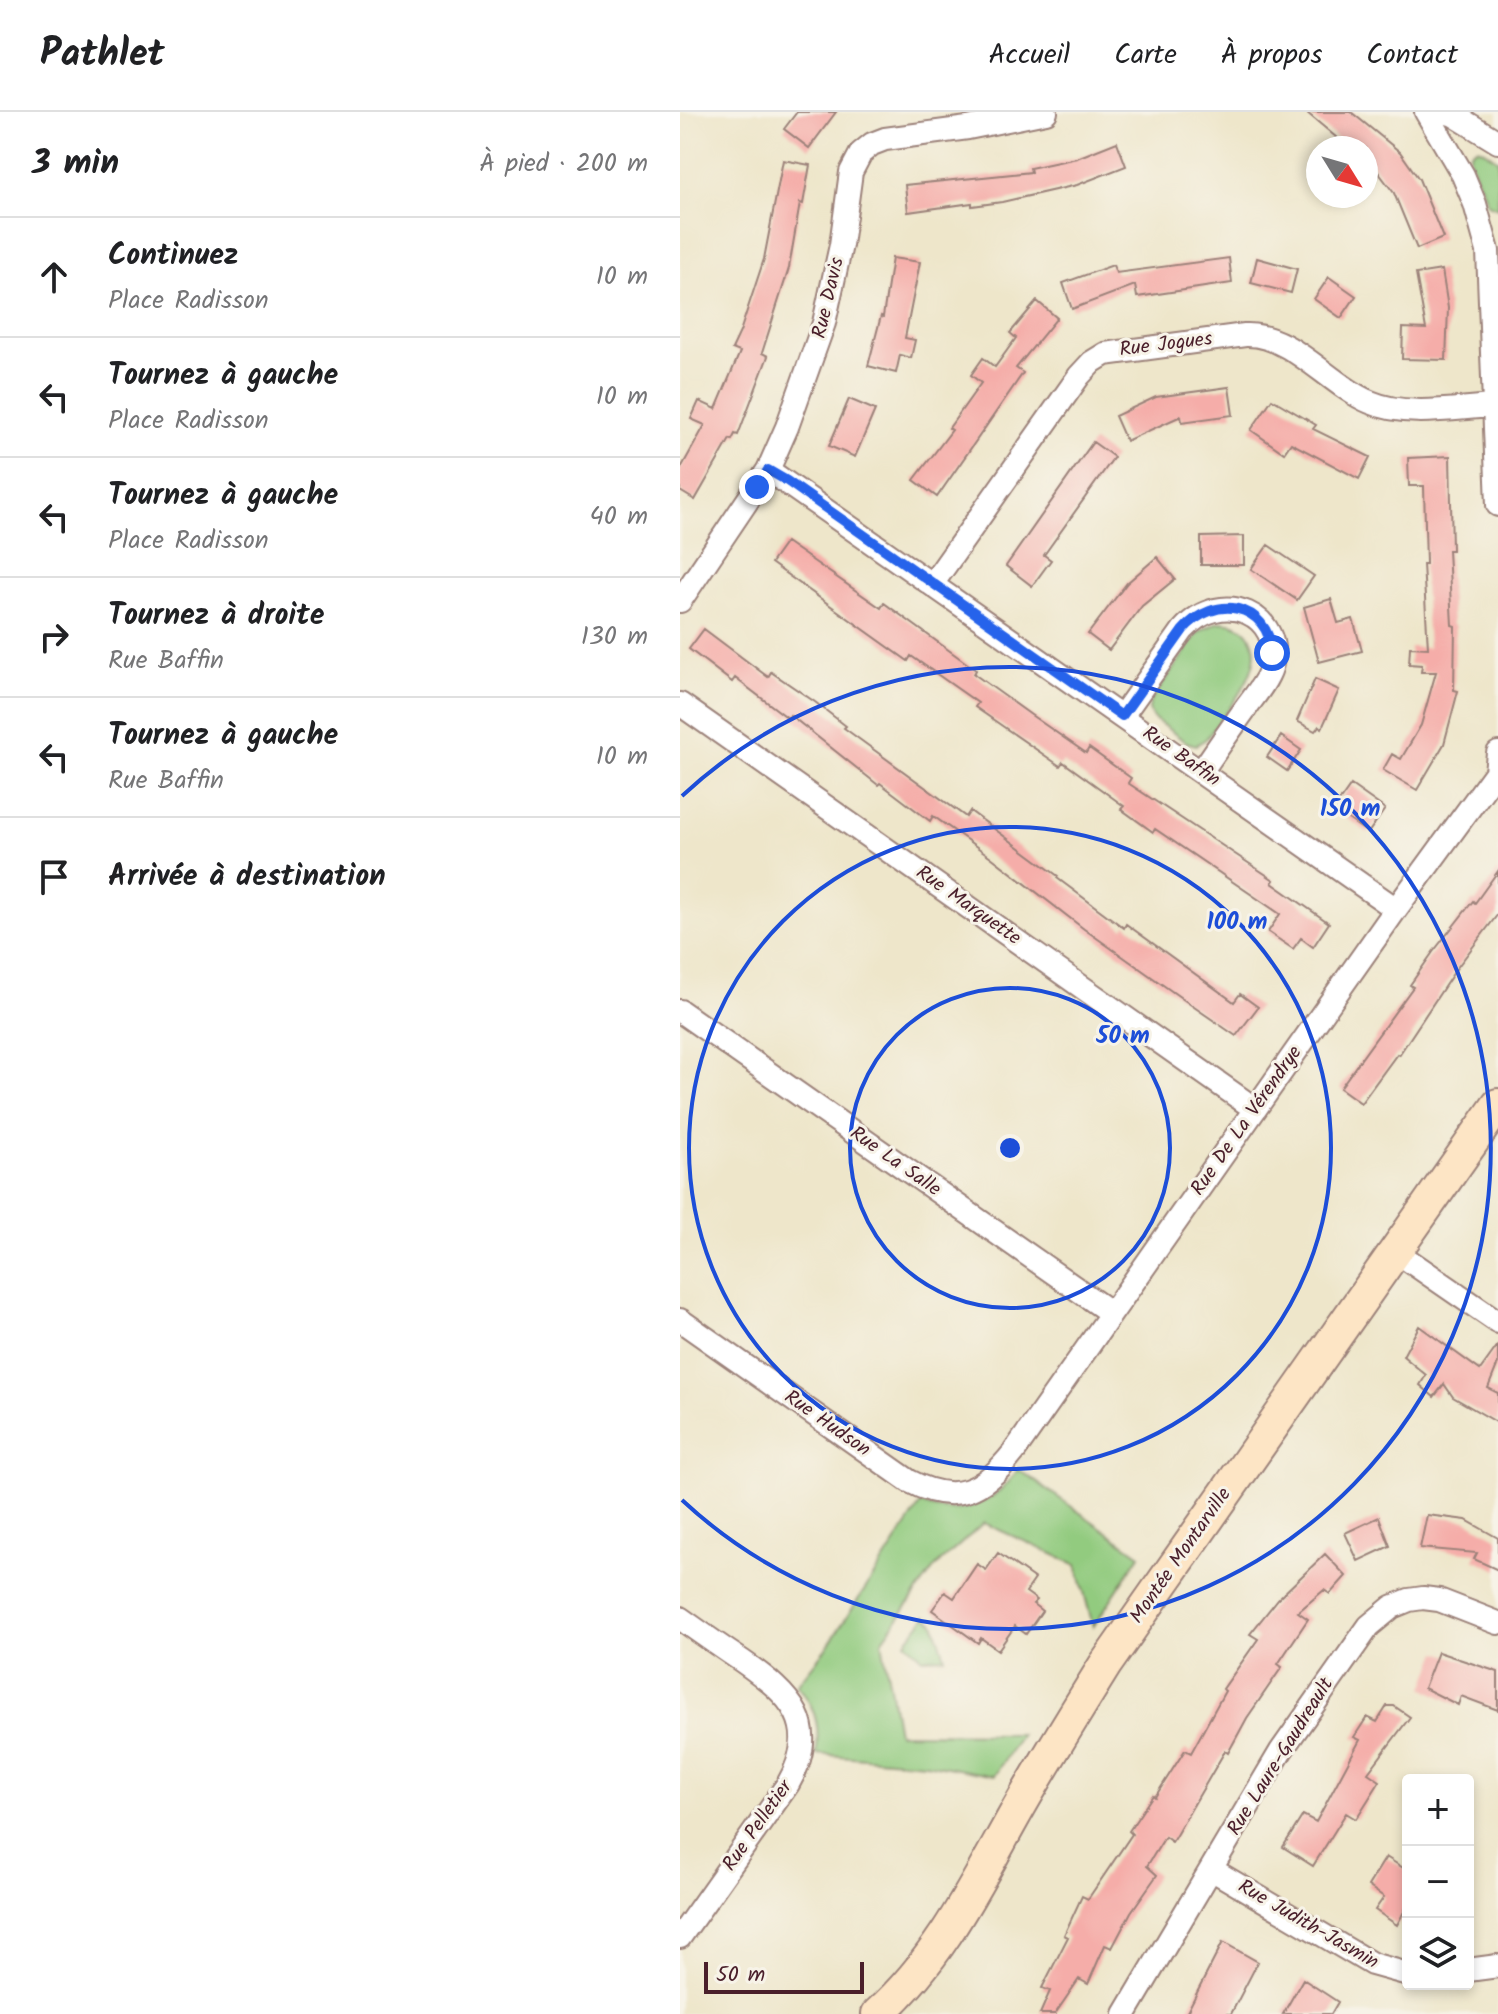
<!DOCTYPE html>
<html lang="fr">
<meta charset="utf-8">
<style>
body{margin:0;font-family:Kalam,sans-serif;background:#f2f2f2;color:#202124}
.controls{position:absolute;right:24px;bottom:24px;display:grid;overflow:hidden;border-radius:8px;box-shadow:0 4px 12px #0003}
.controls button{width:72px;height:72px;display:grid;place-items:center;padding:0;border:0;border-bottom:2px solid #e0e0e0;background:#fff;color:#202124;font:40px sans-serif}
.compass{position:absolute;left:626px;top:24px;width:72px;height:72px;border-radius:50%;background:#fff;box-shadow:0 4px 12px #0003;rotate:127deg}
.scale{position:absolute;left:24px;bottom:20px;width:160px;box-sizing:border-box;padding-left:8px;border:4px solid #4a1f2b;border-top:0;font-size:22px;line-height:28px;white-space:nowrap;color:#4a1f2b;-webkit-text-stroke:6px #f7f3e8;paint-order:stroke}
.stop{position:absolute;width:24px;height:24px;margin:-18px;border:6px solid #2563eb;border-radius:50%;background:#fff}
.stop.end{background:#2563eb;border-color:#fff;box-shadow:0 2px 8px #0008}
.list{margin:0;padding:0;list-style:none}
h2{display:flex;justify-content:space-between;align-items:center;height:104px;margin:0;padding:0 32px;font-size:34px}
h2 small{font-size:26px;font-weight:400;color:#757577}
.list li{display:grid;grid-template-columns:52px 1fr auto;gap:24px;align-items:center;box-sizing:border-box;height:120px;padding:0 32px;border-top:2px solid #e0e0e0}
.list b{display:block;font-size:30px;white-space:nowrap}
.list p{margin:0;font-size:26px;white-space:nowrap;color:#757577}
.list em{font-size:26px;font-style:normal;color:#757577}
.icon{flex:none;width:44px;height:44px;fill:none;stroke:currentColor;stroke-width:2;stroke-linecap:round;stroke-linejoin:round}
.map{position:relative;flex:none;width:818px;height:1902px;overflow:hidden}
header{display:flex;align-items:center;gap:48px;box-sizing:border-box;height:112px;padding:0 40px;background:#fff;border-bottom:2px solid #e0e0e0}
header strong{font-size:38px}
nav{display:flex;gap:44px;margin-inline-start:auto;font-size:28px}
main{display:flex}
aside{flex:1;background:#fff}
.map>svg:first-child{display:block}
.green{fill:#92cb7f;stroke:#6e7555;stroke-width:2}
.building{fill:#f5ada9}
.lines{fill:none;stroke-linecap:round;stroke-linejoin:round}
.street-casing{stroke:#9c827a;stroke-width:26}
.secondary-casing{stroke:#9c827a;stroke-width:36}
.street{stroke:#fff;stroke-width:22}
.secondary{stroke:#fde5c5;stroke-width:32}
.route{stroke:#2563eb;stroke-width:10}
.ring{fill:none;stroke:#1d4ed8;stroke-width:4}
.labels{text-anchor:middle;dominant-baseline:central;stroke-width:6;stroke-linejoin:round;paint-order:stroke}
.street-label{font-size:20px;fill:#4a1f2b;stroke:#f7f3e8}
.centre{fill:#1d4ed8;stroke:#f7f3e8;stroke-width:4}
.ring-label{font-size:24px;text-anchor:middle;font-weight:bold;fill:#1d4ed8;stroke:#f7f3e8;stroke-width:6;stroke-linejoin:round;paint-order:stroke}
</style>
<header>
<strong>Pathlet</strong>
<nav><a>Accueil</a><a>Carte</a><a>À propos</a><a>Contact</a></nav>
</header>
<main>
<aside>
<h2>3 min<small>À pied · 200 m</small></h2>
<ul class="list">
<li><svg class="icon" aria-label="ahead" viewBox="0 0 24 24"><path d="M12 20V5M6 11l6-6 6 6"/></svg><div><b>Continuez</b><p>Place Radisson</p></div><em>10 m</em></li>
<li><svg class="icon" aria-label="left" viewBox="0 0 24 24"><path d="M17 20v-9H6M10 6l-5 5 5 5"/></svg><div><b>Tournez à gauche</b><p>Place Radisson</p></div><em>10 m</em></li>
<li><svg class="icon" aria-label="left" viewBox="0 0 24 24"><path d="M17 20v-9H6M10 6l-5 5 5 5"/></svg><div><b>Tournez à gauche</b><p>Place Radisson</p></div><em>40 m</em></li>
<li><svg class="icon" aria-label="right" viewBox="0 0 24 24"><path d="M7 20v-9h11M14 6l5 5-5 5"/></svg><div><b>Tournez à droite</b><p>Rue Baffin</p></div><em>130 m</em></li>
<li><svg class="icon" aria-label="left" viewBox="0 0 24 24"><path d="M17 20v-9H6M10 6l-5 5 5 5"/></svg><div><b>Tournez à gauche</b><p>Rue Baffin</p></div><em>10 m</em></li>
<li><svg class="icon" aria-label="arrive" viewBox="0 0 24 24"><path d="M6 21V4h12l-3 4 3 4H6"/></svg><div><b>Arrivée à destination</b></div></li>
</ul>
</aside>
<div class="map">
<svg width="818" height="1902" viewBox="0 0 818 1902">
<rect width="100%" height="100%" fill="#f7f3e8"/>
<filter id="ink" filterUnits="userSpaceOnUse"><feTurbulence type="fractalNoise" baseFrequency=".0125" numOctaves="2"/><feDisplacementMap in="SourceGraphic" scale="16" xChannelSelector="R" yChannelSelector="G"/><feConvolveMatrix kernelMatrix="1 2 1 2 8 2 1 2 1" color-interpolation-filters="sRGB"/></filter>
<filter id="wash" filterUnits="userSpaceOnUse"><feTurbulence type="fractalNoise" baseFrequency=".006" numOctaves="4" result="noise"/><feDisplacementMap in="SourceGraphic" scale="32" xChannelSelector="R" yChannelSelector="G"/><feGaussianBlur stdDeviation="1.8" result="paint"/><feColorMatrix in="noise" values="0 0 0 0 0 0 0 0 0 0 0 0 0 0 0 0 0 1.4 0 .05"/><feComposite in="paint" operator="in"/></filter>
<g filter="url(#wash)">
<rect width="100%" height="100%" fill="#eee6ca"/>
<!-- green -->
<path class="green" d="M796,36l8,2 14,10v48l-10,-4 -18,-44v-7z
M538,510c13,0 25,3 32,14 20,31 -27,78 -44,103l-10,6 -10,-3 -33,-24 -4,-8 1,-8 49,-70z
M338,1357l122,86 -47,72 -16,-62 -93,-42 -49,44 -53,74 16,92 123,1 -27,42 -68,-13 -110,-9c5,-26 -1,-49 -19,-69l30,-38 94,-143c37,15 77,-1 97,-35z
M246,1504l8,7 11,34 -22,1 -17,-16z"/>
<g id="blocks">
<!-- building -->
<path class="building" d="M117,0h39l-27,36 -25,-19z
M626,0h45l49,40 19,27 24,59 -26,11 -23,-56 -28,-37v-8h-17z
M437,30l9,24 -49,19 -75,17 -30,4v-3l-64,9 -3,-27 126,-13 -1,-4 47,-10z
M103,48l27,5 -7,39 -3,-1 -11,65 -27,85 6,3 -30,79 -3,-1 -3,6 -2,-1 -35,61 -15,-9v-21l25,-45 -14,-6 8,-18 17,8 24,-57 -8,-3 8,-17 24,-73z
M212,146l28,4 -15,76 10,2 -4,18 -11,-3 -4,18 -28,-7 13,-50 2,1z
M549,146l3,25 -95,14 -2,-12 -63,24 -9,-26 50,-18 3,8z
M577,146l40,11 -6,24 -40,-10z
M762,158l6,38 -2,52 -44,-1 1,-31 23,1 -10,-55z
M649,165l27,19 -15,22 -27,-19z
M357,189l20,17 -41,50 7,5 -86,124 -23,-17 38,-50 -3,-2 32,-45 -10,-8 12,-17 12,9 21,-29 -6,-5z
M549,275l4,28 -51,7 -1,-6 -55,25 -11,-25 41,-19z
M169,287l26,11 -20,47 -26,-11z
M592,287l44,26 -3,4 57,28 -11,22 -68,-36 -7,10 -33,-23z
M413,330l21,15 -70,98 7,5 -19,26 -26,-20z
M770,344l2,94h-4l4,75 3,1 -1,64 4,1 -14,53 -27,46 -34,-20 9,-16 9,5 20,-34 15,-53h-15l1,-7 -13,-1 1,-17 18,1 -5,-84h3l-2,-78h-15l-1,-28z
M564,424v29h-43v-28z
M106,430l95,66 3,-5 92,67 -2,4 57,41 55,38 3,-5 42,30 -3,5 146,97 -2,3 57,40 -16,24 -12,-9 -8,11 -25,-17 12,-18 -125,-85 -2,3 -32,-23 3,-3 -61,-44 -3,4 -85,-59 3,-4 -67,-47 -3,5 -137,-98z
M588,433l46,31 -17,24 -46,-31z
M477,445l18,22 -33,27 -33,44 -21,-16 39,-51z
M651,487l7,24 15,-4 9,32 -43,11 -15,-55z
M24,517l64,48 3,-5 44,30 31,24 -2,2 122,89 4,-6 88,65 -1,2 67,50 2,-4 108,78 6,-8 18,13 -22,29 -42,-29 -110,-78 -93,-72 -58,-41 -3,5 -50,-38 -2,2 -88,-70 -2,3 -53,-40 -3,4 -43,-33z
M635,567l24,11 -17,38 -3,-2 -4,5 -18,-10z
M601,624l20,14 -14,21 -20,-14z
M671,673l34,24 -17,24 -34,-24z
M818,759v43l-42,55 -57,86 -2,-1 -36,49 -21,-15 73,-101 -3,-2 23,-33 40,-51 2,2z
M739,1214l61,44 18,-25v18l-10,25 10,5v30l-45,-26 -9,-13 -10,13 -14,-12 6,-10 -23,-19z
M747,1403l39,5 32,18v32l-24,-11 3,-6 -57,-5z
M699,1405l11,29 -32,15 -13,-28z
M318,1441l37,26 -9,13 11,8 -4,4 9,7 -16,23 -11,-8 -17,24 -17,-12 -3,5 -46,-33 13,-18 9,6 23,-34 9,6z
M645,1442l21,22 -16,18 -6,-4 -26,22 10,7 -30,45 4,3 -35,51 -19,35 -3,-2 -53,91 -7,-5 -18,29 10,9 -26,37 -19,36 -7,-3 -17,39 -9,-5 -24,35h-15l10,-23 -8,-3 26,-51 -4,-2 18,-39 6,3 44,-65 -3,-3 24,-36 2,2 30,-47 6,3 34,-62 -2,-2 35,-50 -8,-5 28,-35z
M758,1540l60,20v38l-37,-14 -3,9 -34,-17z
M707,1594h7l16,11 -42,56 12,8 -24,38 -10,-6 -33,53 -30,-19 20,-32 13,7 44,-82 -6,-3 13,-20 10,5z
M706,1745l22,14v33l-11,21 -22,-15 9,-13 -16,-11z
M543,1830l35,20 -27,52h-45z
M623,1867l35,23 -7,12h-48z"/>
</g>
</g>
<g filter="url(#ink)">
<use href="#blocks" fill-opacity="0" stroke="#9c827a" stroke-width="2"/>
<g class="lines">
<defs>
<path id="street" d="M746,0l37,63 12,29 13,47 10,254
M764,0l10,3 44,27
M88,358l628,439
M253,471l146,-207 13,-14 13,-8 140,-19c46,-2 84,50 125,67 37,16 85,6 124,4
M0,489l88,-131 19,-43 37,-104 17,-78 10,-73 10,-19 11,-9 13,-5 83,-11 78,-16
M0,592l575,405
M442,604l61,-86c39,-44 103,-15 88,38 -4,13 -15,26 -23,37 -16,22 -31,44 -47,67
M0,899l431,302
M715,1139l103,71
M0,1208l229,161c47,25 74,10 105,-29l382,-543 100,-137 2,-19
M0,1506c21,15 41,29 62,43 49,34 80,64 46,123l-108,153
M531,1757l161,95 36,10
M788,1858l30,-4
M445,1902l156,-263 88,-125 23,-19 17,-7 14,-2 16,2 59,23"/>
<path id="secondary" d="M198,1902c61,-55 96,-126 135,-196 29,-52 61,-103 92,-153l393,-560"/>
</defs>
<!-- street casing -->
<use href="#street" class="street-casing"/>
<!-- secondary casing -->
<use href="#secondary" class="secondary-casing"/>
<!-- street -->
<use href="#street" class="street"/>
<!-- secondary -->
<use href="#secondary" class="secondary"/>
</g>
</g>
<g class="lines" filter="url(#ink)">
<!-- route -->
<path class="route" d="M77,375l11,-17 19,11 335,235 61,-86c31,-36 85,-28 89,23"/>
</g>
<!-- distance rings -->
<g class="ring">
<circle cx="330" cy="1036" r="160"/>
<circle cx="330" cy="1036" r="321"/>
<path d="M2 684A481 481 0 1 1 2 1388"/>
</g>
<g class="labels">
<!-- street labels -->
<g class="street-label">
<text transform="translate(149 186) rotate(-77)">Rue Davis</text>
<text transform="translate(486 233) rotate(-7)">Rue Jogues</text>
<text transform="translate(501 645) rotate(35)">Rue Baffin</text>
<text transform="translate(288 794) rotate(35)">Rue Marquette</text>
<text transform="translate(567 1009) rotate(-55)">Rue De La Vérendrye</text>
<text transform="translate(215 1050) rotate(35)">Rue La Salle</text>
<text transform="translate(147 1312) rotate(35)">Rue Hudson</text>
<text transform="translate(501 1444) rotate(-55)">Montée Montarville</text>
<text transform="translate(601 1645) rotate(-58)">Rue Laure-Gaudreault</text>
<text transform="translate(78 1714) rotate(-55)">Rue Pelletier</text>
<text transform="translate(628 1813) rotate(30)">Rue Judith-Jasmin</text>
</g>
</g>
<circle cx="330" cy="1036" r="12" class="centre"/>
<g class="ring-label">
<text x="670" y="704">150 m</text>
<text x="557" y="817">100 m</text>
<text x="443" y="931">50 m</text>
</g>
</svg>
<div class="controls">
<button>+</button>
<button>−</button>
<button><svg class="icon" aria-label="layers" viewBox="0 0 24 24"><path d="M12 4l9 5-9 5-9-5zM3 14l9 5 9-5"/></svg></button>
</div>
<svg class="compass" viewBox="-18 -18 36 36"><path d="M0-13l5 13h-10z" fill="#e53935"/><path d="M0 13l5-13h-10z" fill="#757577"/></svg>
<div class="scale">50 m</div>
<div class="stop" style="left:592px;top:541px"></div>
<div class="stop end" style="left:77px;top:375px"></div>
</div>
</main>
